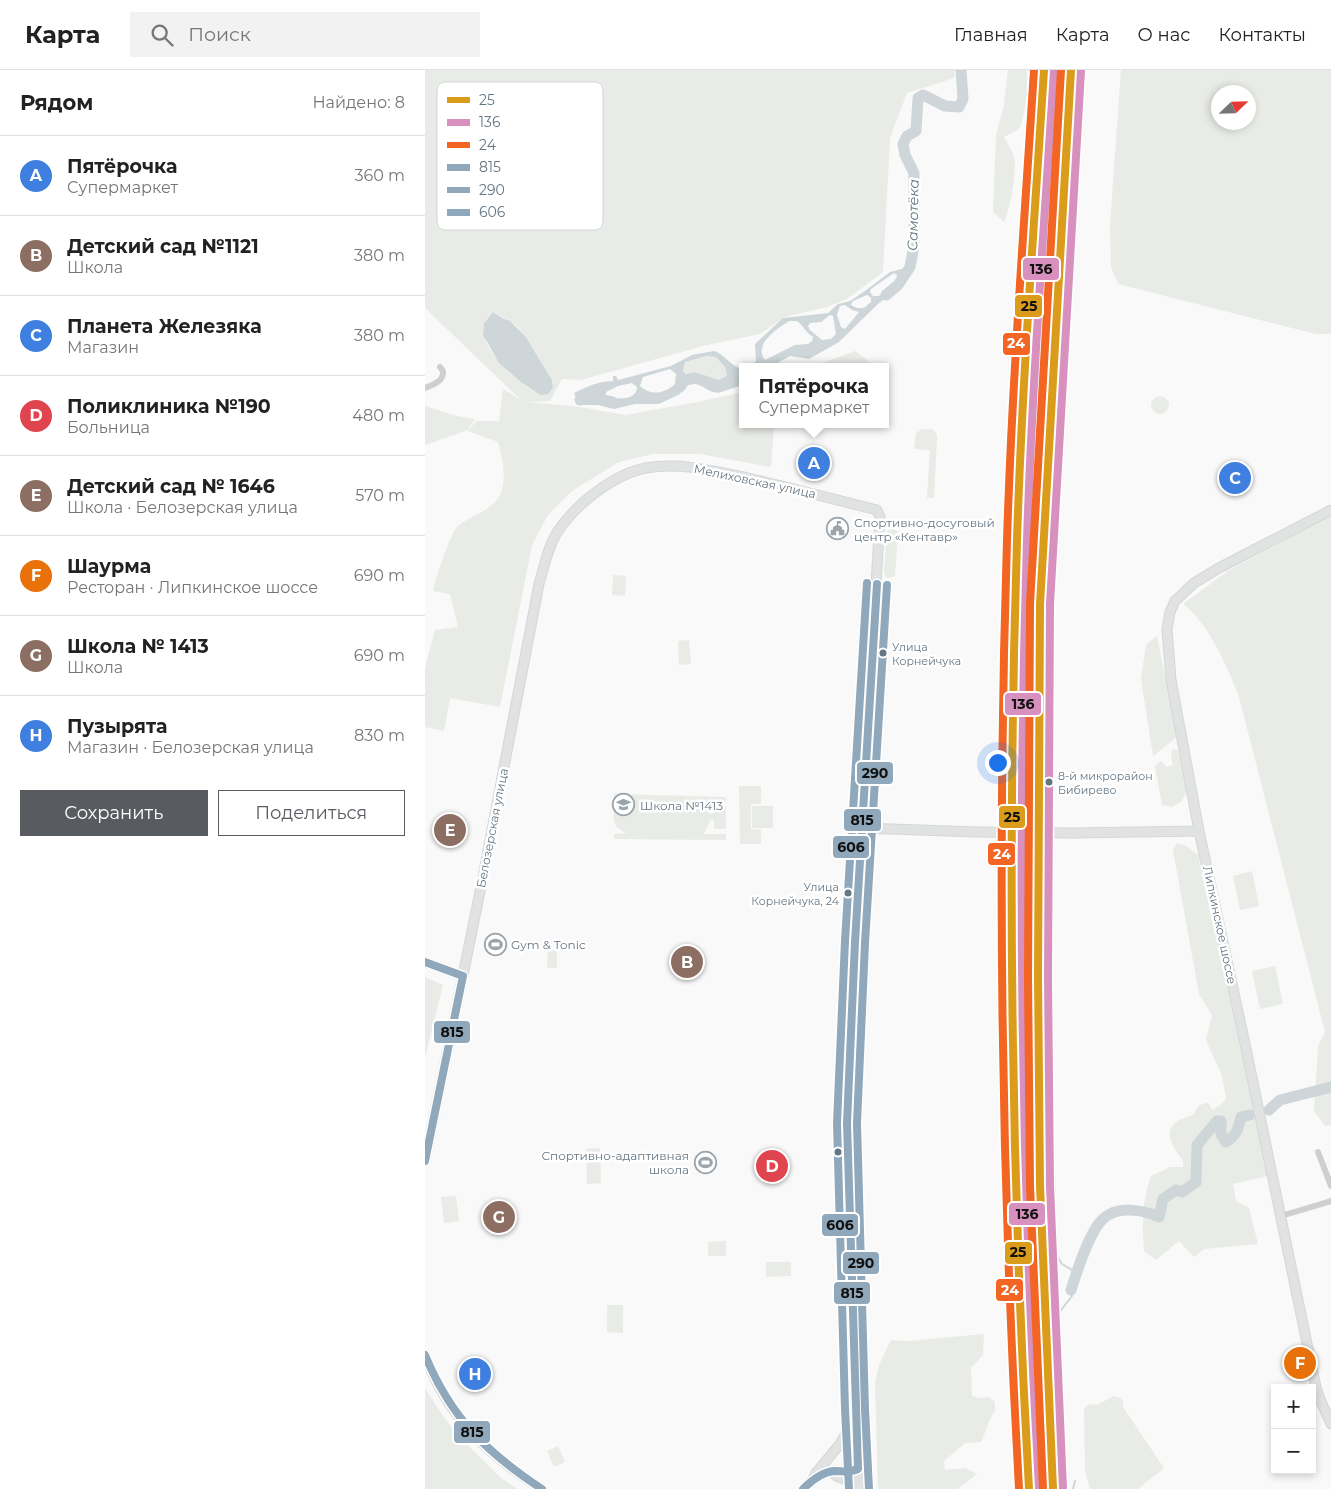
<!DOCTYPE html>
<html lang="ru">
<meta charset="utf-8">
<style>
body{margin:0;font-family:Montserrat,sans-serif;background:#f2f2f2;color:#222}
.controls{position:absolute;right:15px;bottom:15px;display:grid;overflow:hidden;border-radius:0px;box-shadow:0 2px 8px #0003}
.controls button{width:45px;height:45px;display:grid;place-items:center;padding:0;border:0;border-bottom:1px solid #e0e0e0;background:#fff;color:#222;font:25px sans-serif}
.compass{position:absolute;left:786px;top:15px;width:45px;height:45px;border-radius:50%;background:#fff;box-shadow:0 2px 8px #0003;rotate:67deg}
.you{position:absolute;left:572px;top:692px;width:18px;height:18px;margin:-12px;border:4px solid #fff;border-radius:50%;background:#1a73e8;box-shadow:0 0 0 8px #1a73e833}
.badge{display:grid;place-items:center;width:32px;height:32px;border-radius:50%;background:#585c60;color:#fff;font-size:16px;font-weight:700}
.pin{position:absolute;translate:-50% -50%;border:2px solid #fff;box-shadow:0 1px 5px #0006}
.popup{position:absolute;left:314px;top:293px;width:150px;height:65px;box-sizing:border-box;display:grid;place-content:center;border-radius:0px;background:#fff;filter:drop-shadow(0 1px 4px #0005);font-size:16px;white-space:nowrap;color:#767676}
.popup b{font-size:19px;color:#222}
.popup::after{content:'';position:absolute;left:50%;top:100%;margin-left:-10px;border:10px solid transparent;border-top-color:#fff}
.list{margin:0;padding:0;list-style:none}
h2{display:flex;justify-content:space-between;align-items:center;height:65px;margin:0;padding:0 20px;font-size:21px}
h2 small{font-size:16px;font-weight:400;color:#767676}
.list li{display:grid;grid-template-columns:32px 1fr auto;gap:15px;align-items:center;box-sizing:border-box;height:80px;padding:0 20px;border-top:1px solid #e0e0e0}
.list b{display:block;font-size:19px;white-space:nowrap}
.list p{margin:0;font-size:16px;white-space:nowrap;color:#767676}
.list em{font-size:16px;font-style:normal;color:#767676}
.actions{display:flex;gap:10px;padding:15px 20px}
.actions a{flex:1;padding:11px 0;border:1px solid #585c60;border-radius:0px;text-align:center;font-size:18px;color:#585c60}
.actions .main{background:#585c60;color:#fff}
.icon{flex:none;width:28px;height:28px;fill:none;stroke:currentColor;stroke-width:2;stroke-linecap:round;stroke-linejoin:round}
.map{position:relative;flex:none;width:906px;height:1419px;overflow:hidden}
header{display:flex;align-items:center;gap:30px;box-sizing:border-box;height:70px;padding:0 25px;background:#fff;border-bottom:1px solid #e0e0e0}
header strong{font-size:24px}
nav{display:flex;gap:28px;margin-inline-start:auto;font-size:18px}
.search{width:350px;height:45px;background:#f2f2f2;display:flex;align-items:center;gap:12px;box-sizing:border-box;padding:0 18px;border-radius:0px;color:#767676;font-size:19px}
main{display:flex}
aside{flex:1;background:#fff}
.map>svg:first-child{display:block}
.green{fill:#e8ebe6;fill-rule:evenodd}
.water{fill:#ced6d9;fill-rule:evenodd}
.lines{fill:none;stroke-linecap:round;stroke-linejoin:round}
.stream{stroke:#ced6d9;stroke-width:2}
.river{stroke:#ced6d9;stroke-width:11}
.secondary-casing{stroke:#d5d6d7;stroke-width:11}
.highway-casing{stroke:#d5d6d6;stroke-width:14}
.street{stroke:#cecfd0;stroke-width:6}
.secondary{stroke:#e1e2e2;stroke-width:9}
.highway{stroke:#e1e2e2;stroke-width:11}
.secondary-bridge-casing{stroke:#d5d6d7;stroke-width:11;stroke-linecap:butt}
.secondary-bridge{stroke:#e1e2e2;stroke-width:9}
.bus-1-casing{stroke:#fff;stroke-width:11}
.bus-2-casing{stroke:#fff;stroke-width:11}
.bus-3-casing{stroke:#fff;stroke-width:11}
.bus-4-casing{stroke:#fff;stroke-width:11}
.bus-5-casing{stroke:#fff;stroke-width:11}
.bus-6-casing{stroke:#fff;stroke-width:11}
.bus-1{stroke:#da9c1a;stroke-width:8}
.bus-2{stroke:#d891be;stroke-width:8}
.bus-3{stroke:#f26522;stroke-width:8}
.bus-4{stroke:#8fa8bb;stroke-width:8}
.bus-5{stroke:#8fa8bb;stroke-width:8}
.bus-6{stroke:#8fa8bb;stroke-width:8}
.bus-dot{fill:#657683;stroke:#fff;stroke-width:2}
.labels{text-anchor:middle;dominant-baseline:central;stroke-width:5;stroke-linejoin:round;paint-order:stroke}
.bus-label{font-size:11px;fill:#657683;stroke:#fff;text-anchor:start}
.street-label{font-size:12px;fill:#657683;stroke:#fff}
.poi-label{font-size:12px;fill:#657683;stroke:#fff;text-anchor:start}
.water-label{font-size:14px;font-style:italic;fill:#60757c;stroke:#fff}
.key{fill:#fff;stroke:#d1d6da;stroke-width:1}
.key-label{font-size:14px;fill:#657683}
.line-badge{stroke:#fff;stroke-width:2}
.badge-label{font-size:14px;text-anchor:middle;font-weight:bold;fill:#fff}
.pale-badge-label{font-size:14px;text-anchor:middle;font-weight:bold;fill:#111}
</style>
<header>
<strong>Карта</strong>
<div class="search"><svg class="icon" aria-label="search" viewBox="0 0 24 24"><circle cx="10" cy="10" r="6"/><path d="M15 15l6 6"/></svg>Поиск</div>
<nav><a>Главная</a><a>Карта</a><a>О нас</a><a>Контакты</a></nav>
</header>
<main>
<aside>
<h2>Рядом<small>Найдено: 8</small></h2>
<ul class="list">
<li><span class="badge" style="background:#3f7fe0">A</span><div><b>Пятёрочка</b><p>Супермаркет</p></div><em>360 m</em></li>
<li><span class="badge" style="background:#8d6e63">B</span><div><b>Детский сад №1121</b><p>Школа</p></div><em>380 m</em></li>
<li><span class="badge" style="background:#3f7fe0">C</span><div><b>Планета Железяка</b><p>Магазин</p></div><em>380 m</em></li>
<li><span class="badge" style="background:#e0444e">D</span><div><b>Поликлиника №190</b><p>Больница</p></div><em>480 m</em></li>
<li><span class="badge" style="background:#8d6e63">E</span><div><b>Детский сад № 1646</b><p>Школа · Белозерская улица</p></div><em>570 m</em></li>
<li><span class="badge" style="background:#e8710a">F</span><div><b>Шаурма</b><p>Ресторан · Липкинское шоссе</p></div><em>690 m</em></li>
<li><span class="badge" style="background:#8d6e63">G</span><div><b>Школа № 1413</b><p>Школа</p></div><em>690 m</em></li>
<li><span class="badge" style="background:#3f7fe0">H</span><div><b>Пузырята</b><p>Магазин · Белозерская улица</p></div><em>830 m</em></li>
</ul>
<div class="actions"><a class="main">Сохранить</a><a>Поделиться</a></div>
</aside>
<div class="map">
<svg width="906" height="1419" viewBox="0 0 906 1419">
<rect width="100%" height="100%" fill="#f9f9f9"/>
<!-- green -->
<path class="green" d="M0,0h530l-1,8 -47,15 -17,45 -7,134 -36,27 -20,8 -42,10 -25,17 -57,12 -122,34 -19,-1 -12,22 -22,1 52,5 45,8 73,-13 45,-10v32h31l-3,43 -71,-13h-47l-34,8 -47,29 -24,24 -16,30 -32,162 -50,-9 -6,33 -19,-4v-59l10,-38 23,-3 -8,-33 -17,-3c2,-11 17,-57 24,-64 11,-10 30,-15 39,-26 13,-16 7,-41 2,-59l-30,-11 8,-10h23l4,-32 18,11 -96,-92zM68,242c7,5 12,6 17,9 16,10 32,43 42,59l1,5 -19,7c-17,-13 -56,-43 -50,-67 1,-5 6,-10 9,-13z
M583,0h19c0,21 0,40 -8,59l-15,8c3,6 9,14 10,21 3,15 -4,51 -10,64l-11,-10 3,-77 8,-30z
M696,0h210v264h-15l-198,-50 -7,-17 -1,-42zM824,22v30h-30v-30z
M430,281l14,11v5h-57z
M282,286l9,1 9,10 2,8 -7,8c-14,1 -28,-1 -37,-13l2,-8z
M726 335a9 9 0 1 1 18 0a9 9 0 1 1-18 0Z
M0,336l32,10 18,3 -7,11 -43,15z
M497,359c7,0 13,-1 15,7l-3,62h-7l3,-48 -16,-1 2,-16z
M906,445v610l-6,1 -11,-15 4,-65 7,-14 -86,-335c-12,-31 -29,-72 -56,-93l45,-33z
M468,458l5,4 -3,44 -8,2 -3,-5 3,-42z
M188,505l13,1 -1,20 -13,-1z
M732,566l20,101 -24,19 -12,-77 5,-34z
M264,570l2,24 -12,1 -1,-24z
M747,679l6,1 10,40 -7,12 -9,5 -10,-2 -7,-39 6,-5 6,6 6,-2 -2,-10z
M314,716h22v18h-10v25l10,1v14h-21z
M189,724l112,3v5l-21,1 5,11 4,-1v-7h12v23h-12v-9h-4l-6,14h22v6l-112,-1v-5l13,-1c-19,-5 -17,-27 -1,-33h-12z
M327,736h21v22h-21z
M752,773l9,3 12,9 70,321 -35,8 3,17 13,7 9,36 -54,5 -10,8 -15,-16 -23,19 -12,-9c-2,-27 -2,-50 7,-75l19,-9h13v-6c-8,-11 -22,-29 -5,-40 4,-3 10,-4 15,-6l5,-9 10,-4 4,8 7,-4 7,-7 -4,-23 -16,-36 6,-25 -13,-21 -26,-144z
M827,801l7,35 -19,4 -7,-34z
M123,879l9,1v18h-10z
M850,896l8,38 -23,5 -8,-38z
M0,907l18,8 -18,73z
M175,1078l1,35 -14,1 -1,-35z
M31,1126l3,25 -15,2 -3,-26z
M301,1171v15h-18v-14z
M341,1192h25v14l-25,1z
M182,1235h16v28l-16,-1z
M559,1264l-1,21 -12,13 1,28 7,2 10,-1 6,5v9c-7,9 -9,21 -14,31l-16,1 -21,18 1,9 20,-2 12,6 -19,15h-80l-3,-106 4,-18 12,-25 18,1z
M0,1318l18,28 15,19 43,43 17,11h-93z
M689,1326l6,2 3,3v6l41,61 -26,21h-48l-5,-18 -1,-63 6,-4 7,1z
M133,1376l7,16 -11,5 -7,-16z"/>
<!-- water -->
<path class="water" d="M480,198l3,3 -17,23 -12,9 -40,39 -30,17 -19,-3 -20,11h-21l7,-6 -1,-17 28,-26 45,-5 10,-9 12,-3 15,-10 25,-19zM469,203l3,2c-1,11 -10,16 -18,21h-6l-3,-4 1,-3zM442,225l4,3v4l-7,6h-7l-6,-3 2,-4zM420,235l7,5 7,2 -14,17 -4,-2 -4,-12 3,-9zM405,245l3,1 3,18 -5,5 -9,1 -12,-10 -2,-4 2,-3 11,-1zM364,251h8c7,5 9,12 16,16l-1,4 -4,3 -13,1 -30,15c-12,-16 12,-31 24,-39z
M68,242l9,6 8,3 16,16 26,43 1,8 -5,6 -8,1 -19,-13 -22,-19 -16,-28 1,-12z
M289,281c12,4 17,16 29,18v16l-25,8 -8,-2 -12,-7 -10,-1 -5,4 -3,7 -21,10h-24l-21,5 -16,-4h-15l-3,-5 -5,-4 -1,-3c15,-7 21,-11 39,-12v-5h3l2,4 53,-14 21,-11zM281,286l10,1 9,10 2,8 -7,8c-14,1 -28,-1 -37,-12l2,-9zM245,299l6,5 -1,10c-11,10 -24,12 -35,2l3,-9zM207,313l5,4c0,14 -20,12 -31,10v-5l12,-6z"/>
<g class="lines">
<!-- stream -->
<path class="stream" d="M627,773v272l5,141 5,8 15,9
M638,1362l-5,-118 14,-18 -1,-6
M648,1419l2,-8"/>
<!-- river -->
<path class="river" d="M461,225l12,-10 12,-18 4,-21v-73l-9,-18 -2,-11 4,-8 9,-5 2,-33 5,-3 22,11 14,1 4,-8 -2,-29
M255,317l5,-7 10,-2 24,8 24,-11
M155,330l4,-4 28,6
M844,1040l11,-10 51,-13
M646,1220c6,-19 18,-58 32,-71 14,-14 40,-9 56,-2l4,-18 13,-9 6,2 14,-10 1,-37 20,-24h4v13l5,8c11,-7 12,-13 15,-25l9,-2"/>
<defs>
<path id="secondary" d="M906,440l-112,58 -25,15 -19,18 -5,11 -3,17 4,51 28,151 46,213 71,343 3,10 12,27
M437,758l115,4
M649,763l125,-2
M0,892l38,14
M0,1091l57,-279 57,-298c5,-17 9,-38 19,-53 18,-27 56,-57 88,-63 34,-6 68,3 102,10 43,10 86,21 129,32l3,7 -25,425 -8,181 8,286 4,80
M0,1285c21,60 64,101 117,134
M411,1406l14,5 7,8
M388,1409l3,-6 24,-29 15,-26
M378,1419c8,-8 19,-17 31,-18 11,0 13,4 24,-2"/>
<path id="highway" d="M604,1419c-13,-204 -17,-409 -17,-613 1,-91 0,-181 3,-272 4,-178 18,-356 29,-534
M628,1419l-13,-303 -2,-209 2,-373 31,-534"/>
</defs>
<!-- secondary casing -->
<use href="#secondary" class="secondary-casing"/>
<!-- highway casing -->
<use href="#highway" class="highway-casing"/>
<!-- street -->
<path class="street" d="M0,318c8,-3 19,-7 18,-17l-3,-4
M893,1082l13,34
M856,1146l50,-15"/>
<!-- secondary -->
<use href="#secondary" class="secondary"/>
<!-- highway -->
<use href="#highway" class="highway"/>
<defs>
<path id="secondary-bridge" d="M552,762l97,1"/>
</defs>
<!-- secondary-bridge casing -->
<use href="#secondary-bridge" class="secondary-bridge-casing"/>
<!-- secondary-bridge -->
<use href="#secondary-bridge" class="secondary-bridge"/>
<defs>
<path id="bus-1" d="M604,1419c-18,-316 -22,-633 -12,-949 5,-157 17,-313 27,-470
M628,1419l-13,-303 -2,-209 2,-373 31,-534"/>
<path id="bus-2" d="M614,1418c-18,-315 -22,-632 -12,-948 5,-156 17,-313 27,-469
M638,1419l-13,-303 -2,-209 2,-373 31,-533"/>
<path id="bus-3" d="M594,1419c-18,-316 -22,-633 -12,-949 5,-157 17,-313 27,-470
M618,1419l-13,-303 -2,-209 2,-373 31,-534"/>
<path id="bus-4" d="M0,892l38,14
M0,1091l38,-185
M0,1285c26,63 61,97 117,134
M378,1419c8,-8 19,-17 31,-18 9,0 15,2 24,-2l-11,-346 8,-181 22,-358"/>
<path id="bus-5" d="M444,1419l-4,-80 -8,-286 8,-180 22,-358"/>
<path id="bus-6" d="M424,1419l-4,-80 -8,-286 8,-182 22,-358"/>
</defs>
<!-- bus-1 casing -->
<use href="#bus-1" class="bus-1-casing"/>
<!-- bus-2 casing -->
<use href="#bus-2" class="bus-2-casing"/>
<!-- bus-3 casing -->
<use href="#bus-3" class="bus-3-casing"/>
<!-- bus-4 casing -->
<use href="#bus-4" class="bus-4-casing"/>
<!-- bus-5 casing -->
<use href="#bus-5" class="bus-5-casing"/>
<!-- bus-6 casing -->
<use href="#bus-6" class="bus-6-casing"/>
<!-- bus-1 -->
<use href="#bus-1" class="bus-1"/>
<!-- bus-2 -->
<use href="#bus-2" class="bus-2"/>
<!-- bus-3 -->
<use href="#bus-3" class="bus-3"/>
<!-- bus-4 -->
<use href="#bus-4" class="bus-4"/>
<!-- bus-5 -->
<use href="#bus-5" class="bus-5"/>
<!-- bus-6 -->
<use href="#bus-6" class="bus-6"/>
</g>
<!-- icons -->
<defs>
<symbol id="civic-ring" viewBox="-11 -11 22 22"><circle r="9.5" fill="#fff" stroke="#99a4ac" stroke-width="1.5"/><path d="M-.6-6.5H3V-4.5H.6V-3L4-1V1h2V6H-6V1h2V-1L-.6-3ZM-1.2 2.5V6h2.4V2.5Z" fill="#99a4ac"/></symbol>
<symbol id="school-ring" viewBox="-11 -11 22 22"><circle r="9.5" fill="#fff" stroke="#99a4ac" stroke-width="1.5"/><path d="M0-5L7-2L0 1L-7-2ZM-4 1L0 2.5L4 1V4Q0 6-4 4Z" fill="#99a4ac"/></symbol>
<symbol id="stadium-ring" viewBox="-11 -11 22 22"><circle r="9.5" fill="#fff" stroke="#99a4ac" stroke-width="1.5"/><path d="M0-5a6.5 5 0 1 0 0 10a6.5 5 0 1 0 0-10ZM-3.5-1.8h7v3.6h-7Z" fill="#99a4ac"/></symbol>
</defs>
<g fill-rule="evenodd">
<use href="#civic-ring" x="400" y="446" width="25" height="25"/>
<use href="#school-ring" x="186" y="722" width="25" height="25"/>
<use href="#stadium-ring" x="58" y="862" width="25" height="25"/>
<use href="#stadium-ring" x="268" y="1080" width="25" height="25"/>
</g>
<!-- markers -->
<g class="bus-dot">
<circle cx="458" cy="583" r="4.5"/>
<circle cx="624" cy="712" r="4.5"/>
<circle cx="423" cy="823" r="4.5"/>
<circle cx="413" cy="1082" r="4.5"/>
</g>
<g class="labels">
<!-- bus labels -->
<g class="bus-label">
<text x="467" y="577">Улица<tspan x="467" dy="14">Корнейчука</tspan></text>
<text x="633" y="706">8-й микрорайон<tspan x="633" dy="14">Бибирево</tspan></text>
<text x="414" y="817" text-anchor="end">Улица<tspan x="414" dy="14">Корнейчука, 24</tspan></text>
</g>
<!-- street labels -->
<g class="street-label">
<text transform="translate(330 411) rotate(12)">Мелиховская улица</text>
<text transform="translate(67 758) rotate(-79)">Белозерская улица</text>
<text transform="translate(795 855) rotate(78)">Липкинское шоссе</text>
</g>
<!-- poi labels -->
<g class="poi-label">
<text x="429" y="452">Спортивно-досуговый<tspan x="429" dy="14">центр «Кентавр»</tspan></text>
<text x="215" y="735">Школа №1413</text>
<text x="86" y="874">Gym &amp; Tonic</text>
<text x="264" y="1085" text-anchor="end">Спортивно-адаптивная<tspan x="264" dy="14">школа</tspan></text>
</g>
<!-- water labels -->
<g class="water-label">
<text transform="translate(488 145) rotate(-89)">Самотёка</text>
</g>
</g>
<!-- legend -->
<rect x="12" y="12" width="166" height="148" rx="8" class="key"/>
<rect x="22" y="27" width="23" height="6" fill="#da9c1a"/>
<rect x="22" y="49" width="23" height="7" fill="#d891be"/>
<rect x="22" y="72" width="23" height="6" fill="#f26522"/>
<rect x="22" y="94" width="23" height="7" fill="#8fa8bb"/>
<rect x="22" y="117" width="23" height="6" fill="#8fa8bb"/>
<rect x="22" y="139" width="23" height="7" fill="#8fa8bb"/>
<g class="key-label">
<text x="54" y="35">25</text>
<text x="54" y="57">136</text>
<text x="54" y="80">24</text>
<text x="54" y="102">815</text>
<text x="54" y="125">290</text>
<text x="54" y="147">606</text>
</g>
<g class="line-badge">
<rect x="597" y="187" width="38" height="24" rx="5" fill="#d891be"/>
<rect x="589" y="224" width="29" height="24" rx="5" fill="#da9c1a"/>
<rect x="577" y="262" width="29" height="24" rx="5" fill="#f26522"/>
<rect x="579" y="622" width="38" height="24" rx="5" fill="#d891be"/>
<rect x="431" y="691" width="38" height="24" rx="5" fill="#8fa8bb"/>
<rect x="573" y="735" width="28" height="24" rx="5" fill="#da9c1a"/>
<rect x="418" y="738" width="39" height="24" rx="5" fill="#8fa8bb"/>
<rect x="407" y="765" width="38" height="24" rx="5" fill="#8fa8bb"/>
<rect x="562" y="772" width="29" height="24" rx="5" fill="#f26522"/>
<rect x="8" y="950" width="38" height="24" rx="5" fill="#8fa8bb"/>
<rect x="583" y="1132" width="38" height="24" rx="5" fill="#d891be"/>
<rect x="396" y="1143" width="38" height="24" rx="5" fill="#8fa8bb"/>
<rect x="579" y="1171" width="29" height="24" rx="5" fill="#da9c1a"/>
<rect x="417" y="1181" width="38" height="24" rx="5" fill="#8fa8bb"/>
<rect x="570" y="1208" width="29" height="24" rx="5" fill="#f26522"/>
<rect x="408" y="1211" width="38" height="24" rx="5" fill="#8fa8bb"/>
<rect x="28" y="1350" width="38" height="24" rx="5" fill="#8fa8bb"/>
</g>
<g class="badge-label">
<text x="591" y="278">24</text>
<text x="577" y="789">24</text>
<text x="585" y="1225">24</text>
</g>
<g class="pale-badge-label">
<text x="616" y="204">136</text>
<text x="604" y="241">25</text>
<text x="598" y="639">136</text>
<text x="450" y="708">290</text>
<text x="587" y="752">25</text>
<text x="437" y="755">815</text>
<text x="426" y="782">606</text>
<text x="27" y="967">815</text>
<text x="602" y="1149">136</text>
<text x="415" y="1160">606</text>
<text x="593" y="1187">25</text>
<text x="436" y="1198">290</text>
<text x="427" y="1228">815</text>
<text x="47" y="1367">815</text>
</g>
</svg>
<div class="controls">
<button>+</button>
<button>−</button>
</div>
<svg class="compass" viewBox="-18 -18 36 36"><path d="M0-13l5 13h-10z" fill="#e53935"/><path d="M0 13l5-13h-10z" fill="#767676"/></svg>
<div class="you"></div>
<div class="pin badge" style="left:389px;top:393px;background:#3f7fe0">A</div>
<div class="popup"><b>Пятёрочка</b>Супермаркет</div>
<div class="pin badge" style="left:262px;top:892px;background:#8d6e63">B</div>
<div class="pin badge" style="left:810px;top:408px;background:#3f7fe0">C</div>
<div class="pin badge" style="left:347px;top:1096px;background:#e0444e">D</div>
<div class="pin badge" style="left:25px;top:760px;background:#8d6e63">E</div>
<div class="pin badge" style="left:875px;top:1293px;background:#e8710a">F</div>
<div class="pin badge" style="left:74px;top:1147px;background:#8d6e63">G</div>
<div class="pin badge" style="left:50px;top:1304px;background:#3f7fe0">H</div>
</div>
</main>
